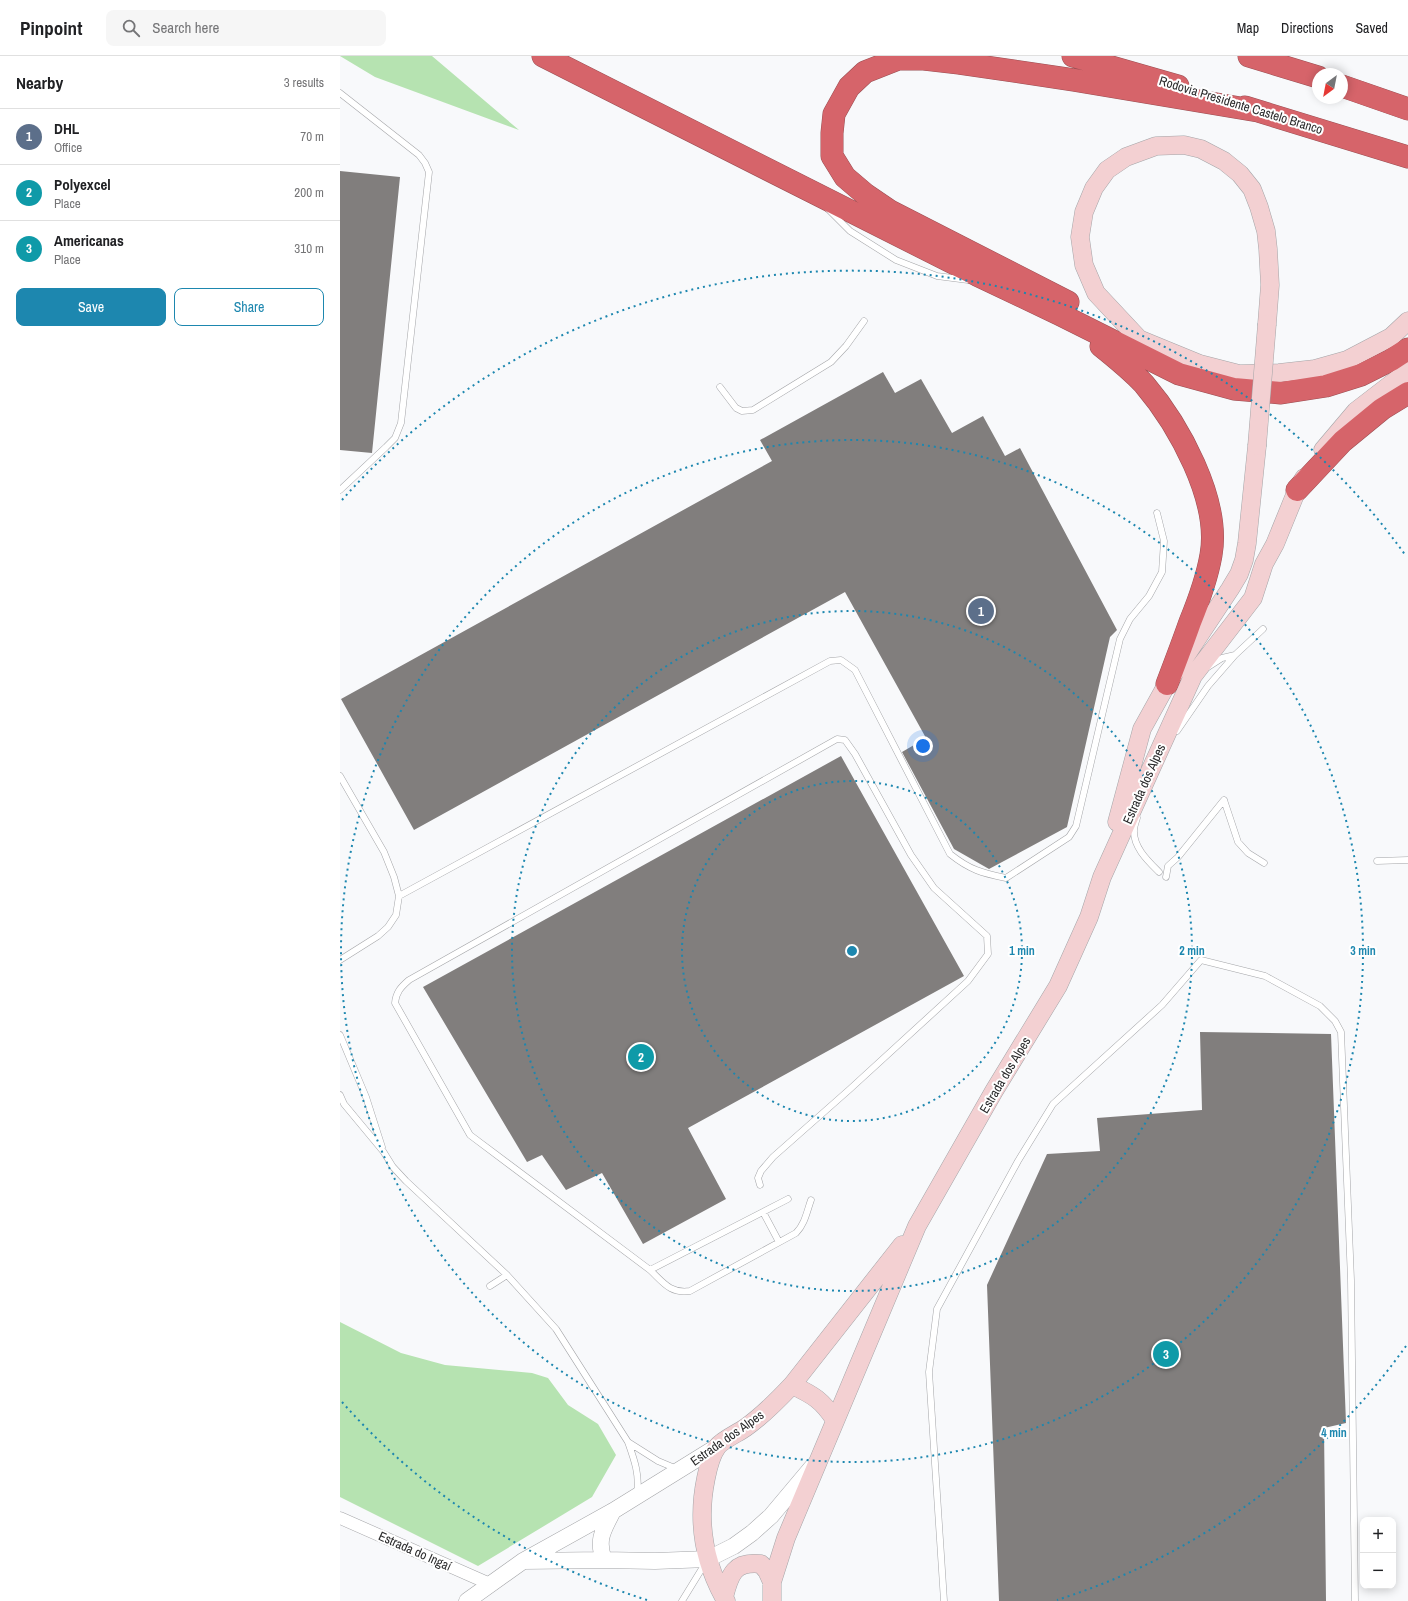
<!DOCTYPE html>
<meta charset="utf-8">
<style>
body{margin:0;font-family:"Archivo Narrow",sans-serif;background:#f6f6f6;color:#202124}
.controls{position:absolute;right:12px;bottom:12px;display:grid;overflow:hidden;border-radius:8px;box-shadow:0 2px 10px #0003}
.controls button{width:36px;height:36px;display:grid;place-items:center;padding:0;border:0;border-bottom:1px solid #e0e0e0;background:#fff;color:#202124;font:20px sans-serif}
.compass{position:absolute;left:972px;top:12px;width:36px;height:36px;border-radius:50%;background:#fff;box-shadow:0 2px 10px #0003;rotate:212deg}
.you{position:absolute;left:583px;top:690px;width:14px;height:14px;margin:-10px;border:3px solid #fff;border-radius:50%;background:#1a73e8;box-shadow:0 0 0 6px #1a73e833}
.badge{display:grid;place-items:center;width:26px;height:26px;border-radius:50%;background:#1d87af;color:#fff;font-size:13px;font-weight:700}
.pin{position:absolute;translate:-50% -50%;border:2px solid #fff;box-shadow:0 1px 4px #0006}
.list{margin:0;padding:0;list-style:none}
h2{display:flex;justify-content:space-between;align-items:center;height:52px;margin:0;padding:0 16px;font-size:17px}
h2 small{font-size:13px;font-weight:400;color:#757577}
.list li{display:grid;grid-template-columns:26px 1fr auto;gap:12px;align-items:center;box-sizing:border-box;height:56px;padding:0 16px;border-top:1px solid #e0e0e0}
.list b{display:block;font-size:15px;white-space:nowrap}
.list p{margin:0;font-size:13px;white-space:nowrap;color:#757577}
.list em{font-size:13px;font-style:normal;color:#757577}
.actions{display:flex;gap:8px;padding:12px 16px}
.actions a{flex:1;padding:9px 0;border:1px solid #1d87af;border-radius:8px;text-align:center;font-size:14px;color:#1d87af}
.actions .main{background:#1d87af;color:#fff}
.icon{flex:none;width:22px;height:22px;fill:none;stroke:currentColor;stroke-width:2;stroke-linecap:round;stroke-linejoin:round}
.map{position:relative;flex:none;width:1068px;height:1545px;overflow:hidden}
header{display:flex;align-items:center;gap:24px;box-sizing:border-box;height:56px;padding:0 20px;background:#fff;border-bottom:1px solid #e0e0e0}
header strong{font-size:19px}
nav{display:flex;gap:22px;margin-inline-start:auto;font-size:14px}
.search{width:280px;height:36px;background:#f6f6f6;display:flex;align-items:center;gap:10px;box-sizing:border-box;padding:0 14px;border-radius:8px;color:#757577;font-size:15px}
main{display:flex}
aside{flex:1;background:#fff}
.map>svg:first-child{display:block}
.green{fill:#b6e3b1}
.building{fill:#817e7d}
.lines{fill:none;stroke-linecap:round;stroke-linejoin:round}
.service-casing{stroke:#a4a5a8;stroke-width:7}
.minor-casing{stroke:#a4a5a8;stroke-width:13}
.tertiary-casing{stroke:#a4a5a8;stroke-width:17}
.secondary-casing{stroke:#a4a5a8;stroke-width:19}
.motorway-casing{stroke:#9a5054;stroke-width:23}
.service{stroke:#fff;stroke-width:6}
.minor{stroke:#fff;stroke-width:12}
.tertiary{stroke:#fff;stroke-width:16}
.secondary{stroke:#f3d0d2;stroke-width:18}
.motorway{stroke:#d6646a;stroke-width:22}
.secondary-bridge-casing{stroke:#a4a5a8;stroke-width:19;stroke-linecap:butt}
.secondary-bridge{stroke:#f3d0d2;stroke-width:18}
.ring{fill:none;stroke:#1d87af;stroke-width:2;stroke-dasharray:2 4}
.labels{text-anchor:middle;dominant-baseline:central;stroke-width:4;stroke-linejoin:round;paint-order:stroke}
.street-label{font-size:13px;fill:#2b2b2c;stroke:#fff}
.centre{fill:#1d87af;stroke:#fff;stroke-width:2}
.ring-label{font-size:12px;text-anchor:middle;font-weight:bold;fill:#1d87af;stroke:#fff;stroke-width:4;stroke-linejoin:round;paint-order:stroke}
</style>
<header>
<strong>Pinpoint</strong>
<div class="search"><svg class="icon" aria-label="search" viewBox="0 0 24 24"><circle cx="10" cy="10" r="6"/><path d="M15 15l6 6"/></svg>Search here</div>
<nav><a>Map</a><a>Directions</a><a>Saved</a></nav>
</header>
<main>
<aside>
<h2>Nearby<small>3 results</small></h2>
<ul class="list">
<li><span class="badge" style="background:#5c6f8a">1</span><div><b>DHL</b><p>Office</p></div><em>70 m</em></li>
<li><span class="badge" style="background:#0f9aa8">2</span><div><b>Polyexcel</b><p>Place</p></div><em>200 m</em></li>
<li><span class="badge" style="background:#0f9aa8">3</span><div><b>Americanas</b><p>Place</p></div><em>310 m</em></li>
</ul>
<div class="actions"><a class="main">Save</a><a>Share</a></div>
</aside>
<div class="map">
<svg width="1068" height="1545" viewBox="0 0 1068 1545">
<rect width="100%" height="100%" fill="#f8f9fb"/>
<!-- green -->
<path class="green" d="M0,0h92l87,74 -144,-53z
M0,1266l61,31 44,12 87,8 16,5 20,27 30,19 18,31 -24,42 -114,69 -138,-69z"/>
<!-- building -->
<path class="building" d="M0,115l60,6 -28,276 -32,-3z
M543,316l12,21 26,-14 31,54 31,-17 22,40 15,-8 97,182 -7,7 -43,190 -78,42 -35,-20 -52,-97 24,-14 -81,-146 -431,238 -73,-131 431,-238 -12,-21z
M501,700l123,220 -276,152 38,71 -83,45 -41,-71 -36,17 -24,-35 -15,7 -104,-175z
M860,976l131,2 15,389 -22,5 2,173h-327l-12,-316 60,-131 53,-3 -3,-33 105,-8z"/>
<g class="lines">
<defs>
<path id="service" d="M0,37l79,62 6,8 4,9 -28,251 -6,15 -9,9 -46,43
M488,153l22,22 46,29 41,16 31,4
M380,331l16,21 6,3 11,-1 78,-48 15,-16 18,-25
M868,611l14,-9 13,-3 28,-26
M837,675l31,-45 27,-31
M0,720l44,76 10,25 5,19 -3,19 -8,12 -10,9 -38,24
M884,744l14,42 10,11 16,10
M797,762c-1,4 -3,8 -3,12 -1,17 14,31 25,42
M1037,805l31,-1
M826,821l2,-11 10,-9 46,-57
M59,840l431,-235 11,-1 14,10 95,184c20,16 32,19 56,24l63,-41 7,-11 44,-187 10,-20 19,-23 13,-24 2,-31 -7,-28
M0,979l26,62 16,50
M0,1039l4,9 39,47 10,16 13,14 101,94 49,54 72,113c6,17 12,33 9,52
M420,1129l-2,-7 3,-7 12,-14 77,-68 118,-108 20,-27 -1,-18 -53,-48 -23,-33 -56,-101 -10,-14 -8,-1 -428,241c-8,7 -13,12 -14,23l75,132 180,135c13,12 20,24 40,21l106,-58c9,-9 11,-22 15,-33
M423,1156l16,30
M310,1214l138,-71
M150,1230l17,-11
M288,1386l30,19 19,8
M342,1545l24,-39
M604,1545l-15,-229 8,-63 81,-148 35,-57 109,-99 39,-45 64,16 55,30 15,15 6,11 10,248 4,321"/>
<path id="minor" d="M0,1462l150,66"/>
<path id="tertiary" d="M264,1504c-8,-21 0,-31 9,-49
M183,1505l81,-1 51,1 53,-2 26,-13 18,-13 19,-17 42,-50
M127,1545l56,-40 90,-50 105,-65"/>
<path id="secondary" d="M927,268l3,-39 -2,-36 -2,-18 -7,-24 -7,-18 -12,-15 -16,-13 -23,-12 -17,-4 -28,1 -30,11 -19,13 -13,18 -10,24 -4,25 4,28 12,28 43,46 61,25 39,10 40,-1 36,-4 32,-9 44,-23 17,-16
M983,394l33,-39 52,-40
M777,766l25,-93 25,-45 63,-95 9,-15 5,-14 3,-17 10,-97
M452,1329c21,10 30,15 43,35
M384,1541c6,-23 10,-36 37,-33l6,7 5,11
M386,1545c-22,-38 -29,-80 -20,-123 2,-10 5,-23 11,-31 5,-7 21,-14 28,-19 17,-12 32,-27 47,-43l110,-140
M432,1545v-19l14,-44 131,-312 77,-135 64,-105 31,-69 13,-40 91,-201 60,-78 11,-34 11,-20 22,-54 7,-12"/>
<path id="motorway" d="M203,0l434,219 82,39 120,60 55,15 47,4 45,-7 35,-11 30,-15 17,-11
M733,0l105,30
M909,0l69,21
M1002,30l66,23
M905,51l163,50
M728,246l-178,-91 -25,-17 -20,-17 -13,-21v-23l2,-19 15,-27 16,-15 33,-13h26l35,4 115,17 184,31
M761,290c15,12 30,24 43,38 34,40 77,116 67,171 -4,23 -12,45 -21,67 -7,20 -15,41 -23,62
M957,434l46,-49 39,-32 26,-16"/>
</defs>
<!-- service casing -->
<use href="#service" class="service-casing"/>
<!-- minor casing -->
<use href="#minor" class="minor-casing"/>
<!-- tertiary casing -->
<use href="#tertiary" class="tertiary-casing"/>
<!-- secondary casing -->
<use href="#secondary" class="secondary-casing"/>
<!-- motorway casing -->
<use href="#motorway" class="motorway-casing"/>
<!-- service -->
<use href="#service" class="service"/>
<!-- minor -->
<use href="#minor" class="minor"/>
<!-- tertiary -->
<use href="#tertiary" class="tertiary"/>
<!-- secondary -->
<use href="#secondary" class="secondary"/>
<!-- motorway -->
<use href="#motorway" class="motorway"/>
<defs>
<path id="secondary-bridge" d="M917,390l10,-122"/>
</defs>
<!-- secondary-bridge casing -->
<use href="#secondary-bridge" class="secondary-bridge-casing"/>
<!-- secondary-bridge -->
<use href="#secondary-bridge" class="secondary-bridge"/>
</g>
<!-- distance rings -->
<g class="ring">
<circle cx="512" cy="895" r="170"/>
<circle cx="512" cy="895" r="340"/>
<circle cx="512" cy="895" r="511"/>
<path d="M1066 1290A681 681 0 0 1 717 1544M307 1544A681 681 0 0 1 2 1346M2 444A681 681 0 0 1 1066 500"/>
</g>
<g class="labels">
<!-- street labels -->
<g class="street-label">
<text transform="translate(901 49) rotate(17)">Rodovia Presidente Castelo Branco</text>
<text transform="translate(804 728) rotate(-66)">Estrada dos Alpes</text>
<text transform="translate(665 1019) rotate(-59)">Estrada dos Alpes</text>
<text transform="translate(387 1382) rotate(-35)">Estrada dos Alpes</text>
<text transform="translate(75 1495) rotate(24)">Estrada do Ingaí</text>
</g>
</g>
<circle cx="512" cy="895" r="6" class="centre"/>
<g class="ring-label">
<text x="682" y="899">1 min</text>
<text x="852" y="899">2 min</text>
<text x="1023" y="899">3 min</text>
<text x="994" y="1381">4 min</text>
</g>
</svg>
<div class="controls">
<button>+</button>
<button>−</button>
</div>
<svg class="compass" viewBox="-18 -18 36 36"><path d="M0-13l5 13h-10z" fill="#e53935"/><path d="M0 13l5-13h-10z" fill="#757577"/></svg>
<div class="you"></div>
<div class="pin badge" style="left:641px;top:555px;background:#5c6f8a">1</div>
<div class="pin badge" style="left:301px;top:1001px;background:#0f9aa8">2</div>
<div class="pin badge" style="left:826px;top:1298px;background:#0f9aa8">3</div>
</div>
</main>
